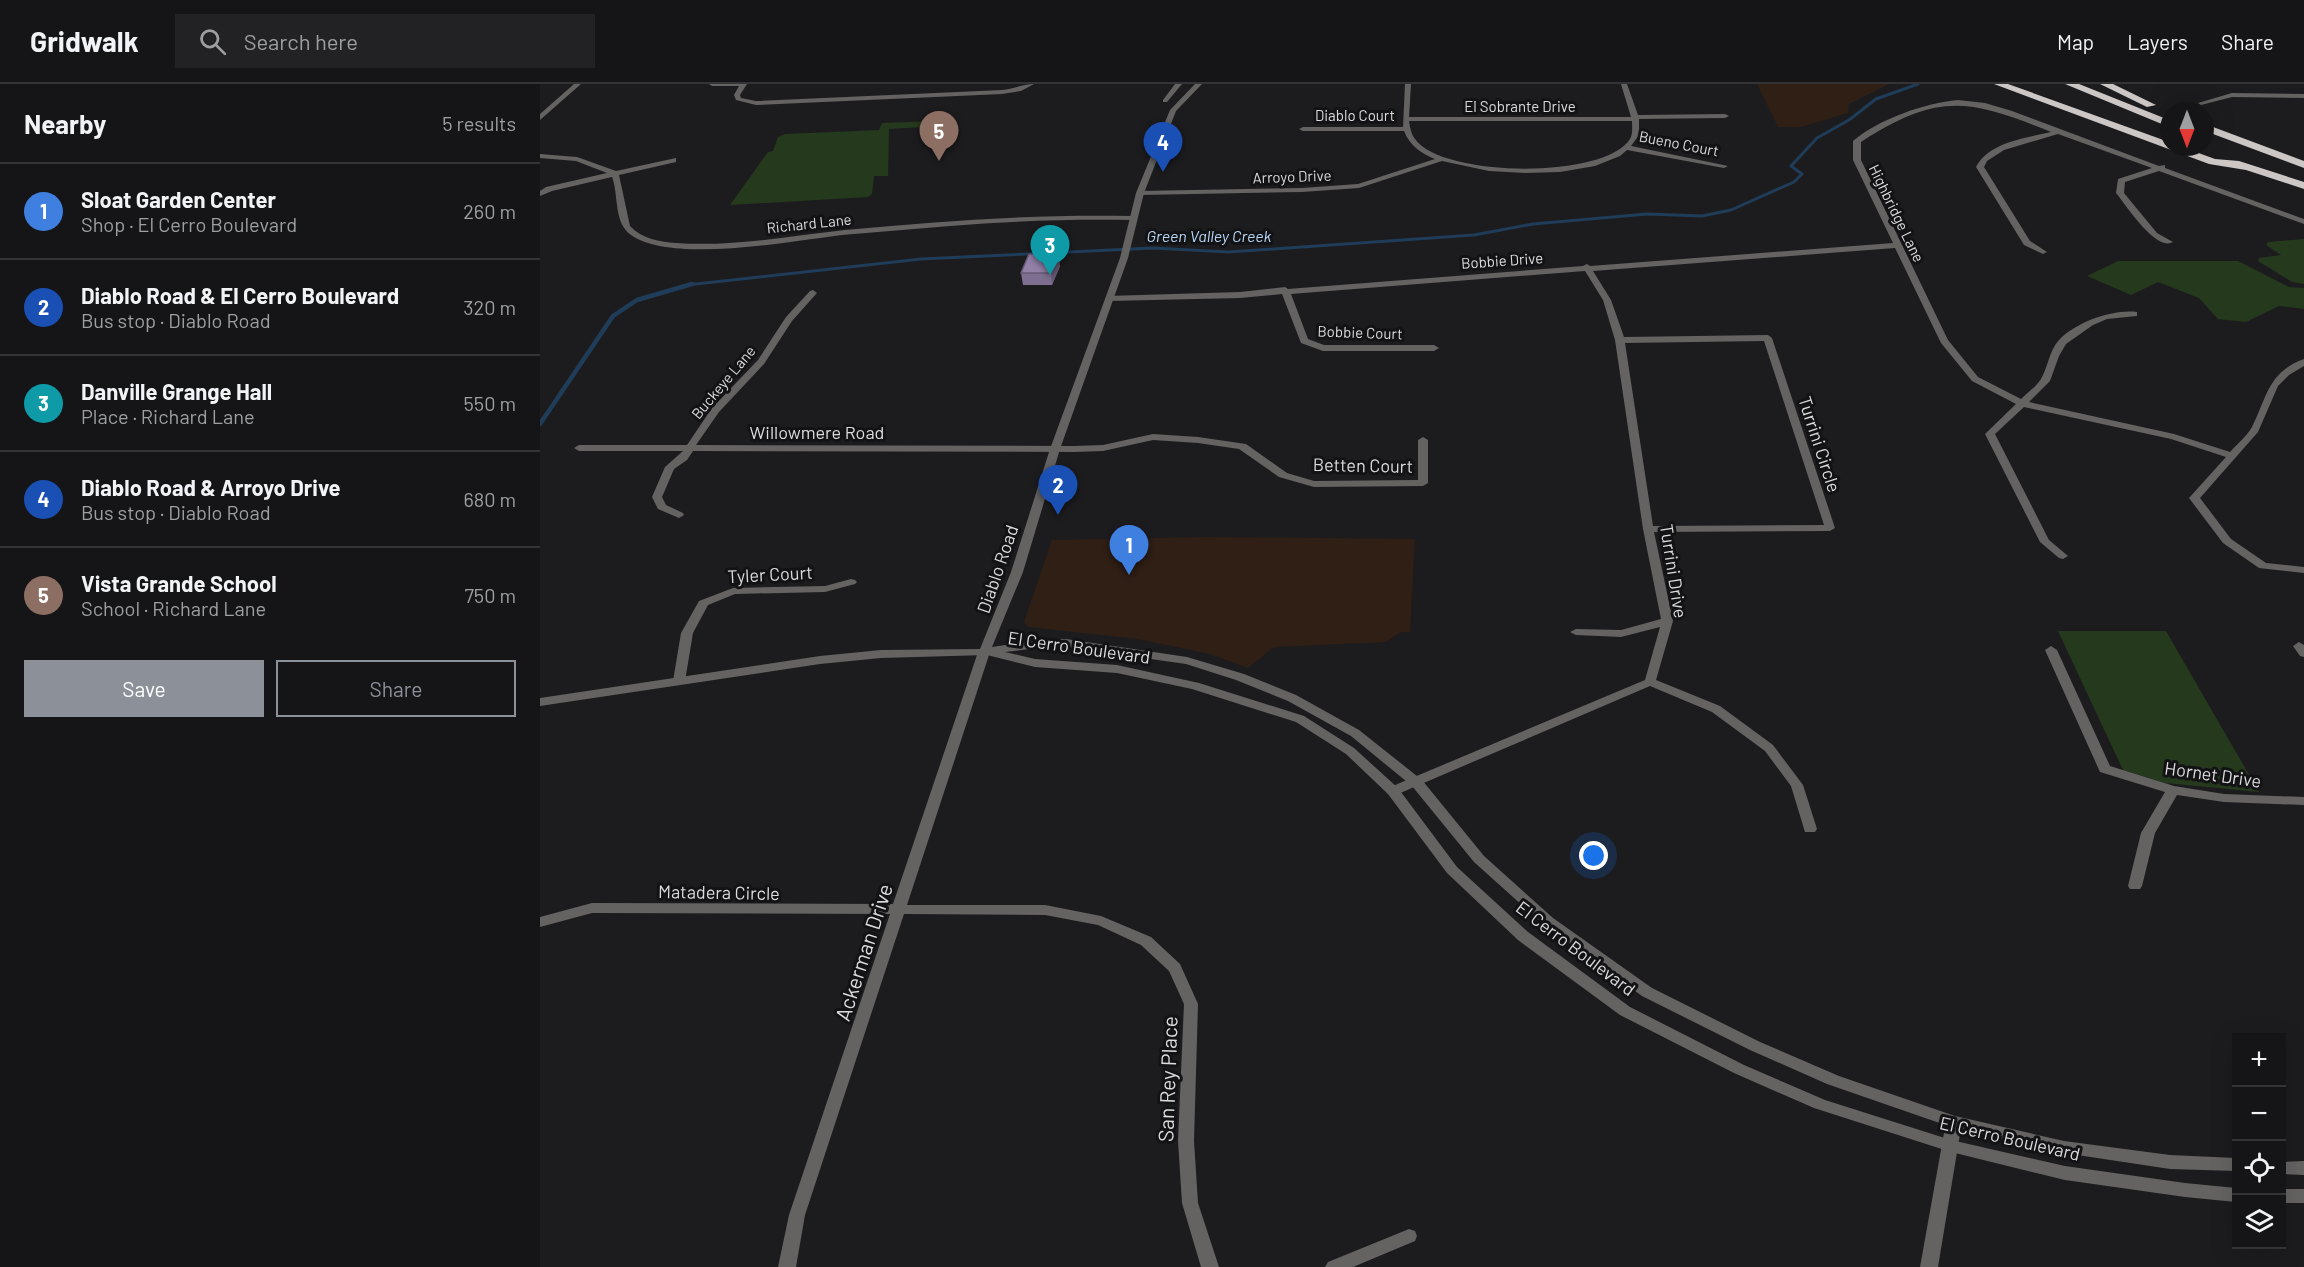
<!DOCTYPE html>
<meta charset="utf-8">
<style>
body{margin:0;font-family:Barlow,sans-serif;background:#222224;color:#f1f3f6}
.controls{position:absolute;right:18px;bottom:18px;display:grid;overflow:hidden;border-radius:0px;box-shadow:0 6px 24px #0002}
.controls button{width:54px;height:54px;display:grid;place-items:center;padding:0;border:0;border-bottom:2px solid #343436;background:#151517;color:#f1f3f6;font:30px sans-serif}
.compass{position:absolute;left:1620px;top:18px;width:54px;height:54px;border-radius:50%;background:#151517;box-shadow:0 6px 24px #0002;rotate:180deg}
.you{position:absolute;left:1054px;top:772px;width:21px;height:21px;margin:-15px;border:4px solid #fff;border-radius:50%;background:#1a73e8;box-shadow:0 0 0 9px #1a73e833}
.badge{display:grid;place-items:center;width:39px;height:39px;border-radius:50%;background:#8c9099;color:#fff;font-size:20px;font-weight:700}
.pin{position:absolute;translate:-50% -50px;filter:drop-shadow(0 2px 3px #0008)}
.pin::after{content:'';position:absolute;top:32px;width:21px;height:18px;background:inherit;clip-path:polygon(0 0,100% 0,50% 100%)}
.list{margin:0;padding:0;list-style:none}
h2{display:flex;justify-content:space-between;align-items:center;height:78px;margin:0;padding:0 24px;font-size:26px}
h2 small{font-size:20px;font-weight:400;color:#9d9fa1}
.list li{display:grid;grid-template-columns:39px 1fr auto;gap:18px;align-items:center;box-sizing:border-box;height:96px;padding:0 24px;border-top:2px solid #343436}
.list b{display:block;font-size:22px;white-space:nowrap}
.list p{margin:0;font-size:20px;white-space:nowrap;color:#9d9fa1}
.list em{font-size:20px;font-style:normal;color:#9d9fa1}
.actions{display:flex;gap:12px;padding:18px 24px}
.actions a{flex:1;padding:14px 0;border:2px solid #8c9099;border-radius:0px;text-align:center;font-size:21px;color:#8c9099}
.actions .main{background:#8c9099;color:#fff}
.icon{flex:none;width:33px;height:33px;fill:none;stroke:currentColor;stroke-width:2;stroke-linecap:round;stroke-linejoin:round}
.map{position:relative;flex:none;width:1764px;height:1183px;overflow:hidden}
header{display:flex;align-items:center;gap:36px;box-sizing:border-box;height:84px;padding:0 30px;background:#151517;border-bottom:2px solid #343436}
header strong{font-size:28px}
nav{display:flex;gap:33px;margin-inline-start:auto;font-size:21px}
.search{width:420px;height:54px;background:#222224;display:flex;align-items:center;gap:15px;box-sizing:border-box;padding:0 21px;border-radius:0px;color:#9d9fa1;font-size:22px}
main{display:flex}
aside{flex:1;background:#151517}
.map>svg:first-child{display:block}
.commercial{fill:#2f1f15}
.green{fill:#25391c}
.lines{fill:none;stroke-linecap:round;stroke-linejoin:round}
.stream-far1{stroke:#1f3c59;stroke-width:3}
.stream{stroke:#1f3c59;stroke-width:4.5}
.minor{fill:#646362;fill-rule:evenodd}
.tertiary{fill:#646362;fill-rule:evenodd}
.motorway{fill:#ccc7c5;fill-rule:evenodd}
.wall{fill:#7e6f90}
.shaded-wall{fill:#675a76}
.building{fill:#9381a8;stroke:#675a76;stroke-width:1.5}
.labels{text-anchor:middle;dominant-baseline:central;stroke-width:6;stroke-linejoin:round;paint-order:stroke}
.far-street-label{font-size:15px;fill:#dcdcde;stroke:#131316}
.far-water-label{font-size:16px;font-style:italic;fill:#bad9f9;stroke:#131316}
.street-label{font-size:18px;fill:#dcdcde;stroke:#131316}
.near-street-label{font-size:21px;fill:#dcdcde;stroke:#131316}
</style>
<header>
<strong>Gridwalk</strong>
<div class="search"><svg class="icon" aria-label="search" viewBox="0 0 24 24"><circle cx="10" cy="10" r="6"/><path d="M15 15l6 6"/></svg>Search here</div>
<nav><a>Map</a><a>Layers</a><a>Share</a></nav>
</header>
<main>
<aside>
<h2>Nearby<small>5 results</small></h2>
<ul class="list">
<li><span class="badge" style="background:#3f7fe0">1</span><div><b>Sloat Garden Center</b><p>Shop · El Cerro Boulevard</p></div><em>260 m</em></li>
<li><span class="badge" style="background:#1a4fb4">2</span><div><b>Diablo Road &amp; El Cerro Boulevard</b><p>Bus stop · Diablo Road</p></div><em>320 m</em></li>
<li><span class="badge" style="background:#0f9aa8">3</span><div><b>Danville Grange Hall</b><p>Place · Richard Lane</p></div><em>550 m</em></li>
<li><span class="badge" style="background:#1a4fb4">4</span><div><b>Diablo Road &amp; Arroyo Drive</b><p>Bus stop · Diablo Road</p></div><em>680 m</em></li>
<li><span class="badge" style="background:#8d6e63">5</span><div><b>Vista Grande School</b><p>School · Richard Lane</p></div><em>750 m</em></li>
</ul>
<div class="actions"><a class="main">Save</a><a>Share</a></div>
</aside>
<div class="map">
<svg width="1764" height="1183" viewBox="0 0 1764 1183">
<rect width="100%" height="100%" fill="#1c1c1f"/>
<!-- commercial -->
<path class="commercial" d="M1217,0h132l-40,20 -1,9 -47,14h-23z
M667,453l208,2 -5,93h-9l-15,10 -112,5 -26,21 -38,-14 -73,-15 -109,-12 -4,-5 28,-82z"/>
<!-- green -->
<path class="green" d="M396,37l15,1 5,3 -67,4 -1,47h-14l-2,18 -4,3 -138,8 38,-53 5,-1 5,-14 7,-3 94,-4 3,-7z
M1764,155v45l-12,-2 -34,-21 1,-3 22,-3 -15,-10 2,-3z
M1578,177h120l51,26 15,1v21l-25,-3 -33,16 -28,-3 -19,-21 -41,-16 -27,13 -44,-19z
M1518,547h108l93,161 -94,-9 -42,-13z"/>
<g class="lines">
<!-- stream-far1 -->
<path class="stream-far1" d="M147,201l234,-26 232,-11 76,4 245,-17 59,-11 114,-10 55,2 29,-6 63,-28 8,-8 -11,-8 26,-28 32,-18 27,-21 42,-15"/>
<!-- stream -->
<path class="stream" d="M0,340l73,-108 24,-16 55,-16"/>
<!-- minor -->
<path class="minor" d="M34,0h7l-41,36v-6z
M169,0h38l-7,11 1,3 15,3 246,-11c11,-1 21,-6 32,-6l-13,7 -19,3 -246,11 -20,-5 -2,-5 5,-9h-27z
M635,0h7l-15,18h-4v-2z
M865,0h6l-2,33h222l-10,-33h6l11,31 87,-1 4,2 -4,2 -86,1v16l-8,11 97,20 -4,2 -97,-18 -7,6 -25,10 -35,6 -35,1 -36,-2 -47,-10 -83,27 -57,4 -162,3 -4,-2 4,-2 162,-3 56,-4 77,-25c-13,-5 -26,-14 -31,-28h-101l-4,-2 4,-2h100zM869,37h223c0,6 1,13 -2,18 -26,41 -189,38 -215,0 -4,-5 -5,-12 -6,-18z
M1692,9l72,1v4l-72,-1 -31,8 -3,-2z
M1418,16l27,3 27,8 147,55 6,-1v3l139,51v5l-145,-53 -34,11 -1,11 33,40 16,9c-17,10 -47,-37 -57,-49l2,-14 34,-11 -94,-34 -54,16 -17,11 -3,6 46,74 17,11 -4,2 -19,-9 -48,-78c13,-25 50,-29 75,-35 -82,-33 -112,-40 -190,10v18l87,180 30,37 43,22c6,-6 16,-13 20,-20 7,-12 8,-28 18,-39 17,-18 54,-31 78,-28v4l-30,3 -14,6 -27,19 -7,12 -9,25 -21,21 145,32 56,18c7,-8 17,-16 22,-25 15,-30 16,-55 52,-68v7l-15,9 -11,11 -20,46 -58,66 31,41 35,24 38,4v6l-45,-5 -36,-25 -34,-45 37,-41 -55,-18 -147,-32 -29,27 54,106 19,16 -5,3 -4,-1 -19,-16 -55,-108 31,-30 -44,-23 -31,-38 -46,-95 -302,23 18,29 13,37 144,-2 4,3 63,190 -5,3 -176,1 19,89 -17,59 64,26 53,39 30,40 14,44 -2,3h-10l-14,-46 -26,-35 -53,-39 -62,-26 -252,108h-10l-2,-3 2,-3 257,-108 15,-53 -39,10 -45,-2 -6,-3 6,-3 45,1 40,-11 -18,-90 -28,-189 -12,-40 -18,-29 -294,23 17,45 16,6h110l5,3 -5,3h-111l-22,-8 -19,-49 -42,4 -130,3 -4,-3 1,-2 133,-4 45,-5 3,2 295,-23 4,-2 3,2 303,-23 -40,-83v-19c26,-22 72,-38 105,-41zM1224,257l60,184 -171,1 -28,-183z
M0,70l37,3 39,14 60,-13v4l-57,13 11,51c12,13 30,16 46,17 57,4 113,-7 169,-13 95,-9 191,-16 287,-14l4,2 -4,2c-61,-1 -121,1 -182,6 -36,3 -72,6 -108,9 -50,6 -170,29 -211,0 -18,-13 -12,-40 -19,-58l-60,14 -12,5v-5l6,-4 61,-14 -31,-12 -36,-3z
M273,206l4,3 -25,28 -28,43 -45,48 -23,33 379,1 28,-1 50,-11 45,3 48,7 41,29 27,8 104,-1v-40l5,-3 5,3v43l-5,3 -109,1 -35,-10 -40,-28 -41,-6 -45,-3 -50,11 -28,1 -382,-1 -6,9 -13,9 -12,28 4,8 17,8 1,2 -5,3 -21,-9 -6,-12 13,-30 18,-16h-104l-5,-3 5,-3h108l25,-37 46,-48 28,-43 24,-26z
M311,495l4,1 2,2 -2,2 -30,8 -90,2 -27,11 -15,28 -8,48 -6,4 -6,-4 8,-48 18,-32 34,-13 92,-2z
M1759,558l5,3v12l-4,-1 -7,-10z
M1511,562l6,4 53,116 64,20 50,8 80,3v8l-80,-3 -47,-7 -22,38 -13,53 -2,3h-10l-2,-3 13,-53 24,-41 -65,-20 -55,-122z
M444,564l6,4 -83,253h138l56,11 50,21 29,27 18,40 -4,137 4,62 21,64h-18l-19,-64 -4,-62 6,-137 -15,-33 -28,-26 -43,-20 -53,-10 -141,-1 -99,301 -9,52h-18l11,-52 101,-301 -298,-1 -52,14v-10l52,-14 301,1 85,-252z
M1414,1032l6,2 2,4 -24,145h-18l26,-145 2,-4z
M869,1145l6,2 2,5 -2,5 -62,26h-28l3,-5z"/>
<!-- tertiary -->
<path class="tertiary" d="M655,0h7l-26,27 -32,82 -16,65 -68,191 -37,123 -31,75 45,-7 29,-1 121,18 57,17 52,21 63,35 63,50 62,76 69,62 99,70 108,54 79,34 116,40 109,25 106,14 66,3v13l-66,-2 -106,-16 -110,-25 -127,-44 -77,-34 -108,-54 -99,-72 -69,-62 -62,-76 -61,-50 -63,-35 -52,-21 -50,-16 -120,-17 -29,1 -32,4 30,7 82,6 82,18 105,33 50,32 44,40 59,79 71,65 102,75 114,58 81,35 126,40 114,26 120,17 51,5v14l-51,-5 -120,-17 -114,-28 -137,-44 -80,-35 -114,-58 -102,-75 -71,-67 -59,-79 -42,-40 -50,-32 -104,-33 -75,-16 -82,-6 -48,-12 -106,3 -61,6 -280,42v-8l280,-42 61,-6 99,-1 31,-77 39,-123 70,-191 16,-65 34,-83z
M1764,1077v14l-22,-1v-12z
M1742,1105h22v14h-22z"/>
<!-- motorway -->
<path class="motorway" d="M1454,0h14l161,58v5h13l33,12 24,2 65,21v7l-58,-19 -37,-6z
M1525,0h14l90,36v7z
M1560,0h13l43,21 -9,2z
M1665,40l99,37v7l-99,-37z"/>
</g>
<!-- wall -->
<path class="wall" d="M520,182l-8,19h-29l-2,-12z"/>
<!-- shaded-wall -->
<path class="shaded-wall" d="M519,170l1,12 -8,19 -1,-12z"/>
<!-- building -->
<path class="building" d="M489,170h30l-8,19h-30z"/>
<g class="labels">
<!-- far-street labels -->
<g class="far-street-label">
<text x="980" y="22">El Sobrante Drive</text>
<text x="815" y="31">Diablo Court</text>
<text transform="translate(1139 59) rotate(11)">Bueno Court</text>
<text transform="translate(752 92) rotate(-2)">Arroyo Drive</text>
<text transform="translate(1357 129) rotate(64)">Highbridge Lane</text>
<text transform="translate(269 139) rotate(-6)">Richard Lane</text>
<text transform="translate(962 176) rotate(-4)">Bobbie Drive</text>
<text transform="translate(820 248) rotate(2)">Bobbie Court</text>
<text transform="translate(183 298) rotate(-50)">Buckeye Lane</text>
</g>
<!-- far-water labels -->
<g class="far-water-label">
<text x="669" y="151">Green Valley Creek</text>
</g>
<!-- street labels -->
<g class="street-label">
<text x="277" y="348">Willowmere Road</text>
<text transform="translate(1280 360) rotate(72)">Turrini Circle</text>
<text transform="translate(823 381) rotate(1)">Betten Court</text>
<text transform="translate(457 485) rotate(-71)">Diablo Road</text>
<text transform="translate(1134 487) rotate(81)">Turrini Drive</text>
<text transform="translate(230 490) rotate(-3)">Tyler Court</text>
<text transform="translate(539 563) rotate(8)">El Cerro Boulevard</text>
<text transform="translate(1673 690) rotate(8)">Hornet Drive</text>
<text transform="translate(179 808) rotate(1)">Matadera Circle</text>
<text transform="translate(1036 864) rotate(37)">El Cerro Boulevard</text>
<text transform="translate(1470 1054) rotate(13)">El Cerro Boulevard</text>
</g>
<!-- near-street labels -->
<g class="near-street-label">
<text transform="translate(323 868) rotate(-72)">Ackerman Drive</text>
<text transform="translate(627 995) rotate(-88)">San Rey Place</text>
</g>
</g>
</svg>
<div class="controls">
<button>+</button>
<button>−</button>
<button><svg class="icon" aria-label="locate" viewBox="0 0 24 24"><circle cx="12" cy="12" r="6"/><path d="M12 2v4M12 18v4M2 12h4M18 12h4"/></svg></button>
<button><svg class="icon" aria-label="layers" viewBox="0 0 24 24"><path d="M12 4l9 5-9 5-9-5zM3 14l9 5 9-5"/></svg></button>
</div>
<svg class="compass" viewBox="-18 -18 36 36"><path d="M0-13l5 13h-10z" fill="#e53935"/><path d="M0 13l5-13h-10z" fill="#9d9fa1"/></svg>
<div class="you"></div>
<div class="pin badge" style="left:589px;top:491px;background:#3f7fe0">1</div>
<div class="pin badge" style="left:518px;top:431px;background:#1a4fb4">2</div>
<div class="pin badge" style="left:510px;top:191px;background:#0f9aa8">3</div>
<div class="pin badge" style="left:623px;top:88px;background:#1a4fb4">4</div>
<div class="pin badge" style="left:399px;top:77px;background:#8d6e63">5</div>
</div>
</main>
